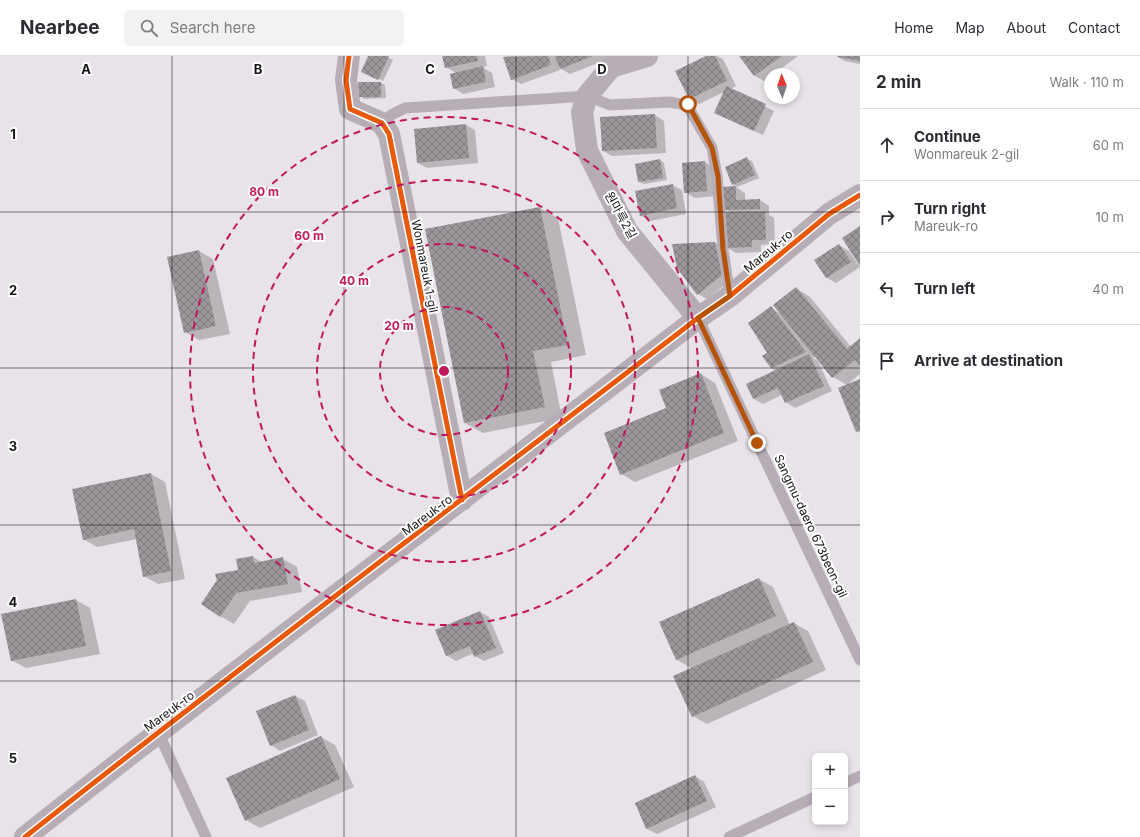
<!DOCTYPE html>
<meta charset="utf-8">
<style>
body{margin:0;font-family:Inter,"Noto Sans KR",sans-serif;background:#f2f2f3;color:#2b2b33}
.controls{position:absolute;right:12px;bottom:12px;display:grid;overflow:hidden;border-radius:6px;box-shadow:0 2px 6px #0003}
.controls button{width:36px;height:36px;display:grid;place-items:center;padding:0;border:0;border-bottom:1px solid #e1e1e2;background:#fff;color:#2b2b33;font:20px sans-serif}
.compass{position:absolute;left:764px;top:12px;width:36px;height:36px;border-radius:50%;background:#fff;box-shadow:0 2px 6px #0003;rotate:358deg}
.stop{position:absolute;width:12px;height:12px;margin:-9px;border:3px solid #b45309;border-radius:50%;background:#fff}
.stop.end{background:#b45309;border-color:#fff;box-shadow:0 1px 4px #0008}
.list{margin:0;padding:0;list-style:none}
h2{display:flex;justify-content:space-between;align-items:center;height:52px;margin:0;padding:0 16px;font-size:17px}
h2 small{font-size:13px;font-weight:400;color:#7c7c81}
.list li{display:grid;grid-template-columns:26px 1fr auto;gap:12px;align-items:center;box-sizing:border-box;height:72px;padding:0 16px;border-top:1px solid #e1e1e2}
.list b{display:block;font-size:15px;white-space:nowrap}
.list p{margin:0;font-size:13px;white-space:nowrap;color:#7c7c81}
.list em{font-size:13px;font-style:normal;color:#7c7c81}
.icon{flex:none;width:22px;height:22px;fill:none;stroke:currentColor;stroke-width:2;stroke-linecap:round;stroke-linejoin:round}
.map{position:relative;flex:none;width:860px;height:781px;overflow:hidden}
header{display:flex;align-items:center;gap:24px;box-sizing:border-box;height:56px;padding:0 20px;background:#fff;border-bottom:1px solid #e1e1e2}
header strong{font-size:19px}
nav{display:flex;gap:22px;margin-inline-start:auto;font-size:14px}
.search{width:280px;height:36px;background:#f2f2f3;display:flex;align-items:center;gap:10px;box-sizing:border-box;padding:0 14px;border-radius:6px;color:#7c7c81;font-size:15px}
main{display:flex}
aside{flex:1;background:#fff}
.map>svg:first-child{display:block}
.shadow{fill:#0003}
.building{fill:url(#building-cross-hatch)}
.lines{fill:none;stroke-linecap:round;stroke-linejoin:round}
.service{stroke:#b6adb7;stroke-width:11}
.minor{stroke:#b6adb7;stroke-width:22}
.cycleway-casing{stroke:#fff;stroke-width:8}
.cycleway{stroke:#e8590c;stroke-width:5}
.route{stroke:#b45309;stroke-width:5}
.grid{fill:none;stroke:#161316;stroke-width:1;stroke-opacity:0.55}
.ring{fill:none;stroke:#c2185b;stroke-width:2;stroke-dasharray:7 5}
.labels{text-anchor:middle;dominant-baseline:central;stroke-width:4;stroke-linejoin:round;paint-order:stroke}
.street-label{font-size:12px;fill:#161316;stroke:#fff}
.grid-label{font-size:13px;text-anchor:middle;font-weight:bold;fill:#161316;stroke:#fff;stroke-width:4;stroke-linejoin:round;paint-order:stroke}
.centre{fill:#c2185b;stroke:#fff;stroke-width:2}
.ring-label{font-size:12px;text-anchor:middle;font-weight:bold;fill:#c2185b;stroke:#fff;stroke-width:4;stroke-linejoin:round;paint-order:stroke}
</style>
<header>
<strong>Nearbee</strong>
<div class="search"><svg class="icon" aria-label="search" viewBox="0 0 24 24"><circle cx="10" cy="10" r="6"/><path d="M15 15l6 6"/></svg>Search here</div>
<nav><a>Home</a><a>Map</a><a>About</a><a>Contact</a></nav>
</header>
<main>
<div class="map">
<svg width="860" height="781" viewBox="0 0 860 781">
<defs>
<pattern id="building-cross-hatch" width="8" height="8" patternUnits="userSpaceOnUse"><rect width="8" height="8" fill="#9a969a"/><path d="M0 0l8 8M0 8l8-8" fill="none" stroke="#7d797d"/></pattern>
</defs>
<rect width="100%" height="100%" fill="#e8e3e8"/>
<!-- shadow -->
<path class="shadow" d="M369,0h16l8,4 -10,21 -16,-7z
M443,0h42l2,10 -5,1 10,6 3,14 -32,7 -9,-6 2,-15 -10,-6z
M508,0h105v1l-43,17 -11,-6 1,2 -39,14 -9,-5 -8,-22z
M708,0h9l6,3 13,27 -6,3 44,22 -11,24 -48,-22 9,-21 -25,12 -9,-6z
M740,0h58l-24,18h-4v3l-6,4 -9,-5z
M836,0h24v8l-15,-3z
M381,27l4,2 1,13 -22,1 -4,-3z
M655,59l9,6 2,32 -54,3 -9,-5z
M466,69l9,5 3,33 -51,5 -9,-5z
M747,103l5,2 7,17 -22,9 -4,-3z
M660,104l4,3 3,17 -23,4 -5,-2z
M705,106l9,6 2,28 -21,2 -10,-6z
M672,129l10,5 4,24 -36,7 -10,-6z
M736,131l9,6v8l15,-1 9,6v9l5,3 1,26 -14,1v7l-25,1 -10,-6 6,-34 -7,-4z
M540,152l18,10 28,137 -35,7 11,56 -79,15 -18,-10z
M715,187l9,6 7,31 -24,19 -9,-5z
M839,189l10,6 11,16 -24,16 -9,-5 -12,-17z
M199,195l14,8 17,75 -31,6 -14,-8 -17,-74z
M796,232l14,9 41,50 9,-7v34l-12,10 12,-4v53l-3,-2 -10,-46 -14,-8 -17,-21 -3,2 5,3 14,30 -37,17 -9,-6 -4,-7 -19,9 -9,-5 -7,-15 29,-13 -5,-3 -2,-15 2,-45 10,6z
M701,318l14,9 23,58 -103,41 -14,-8 47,-65z
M151,418l14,8 20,97 -27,5 -14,-8 -7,-37 -40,8 -14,-8z
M253,501l9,5 21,-3 14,8 5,25 -52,9 -16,23 -14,-8 19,-46z
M759,523l14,8 17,38 4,-2 14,8 18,39 -119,54 -14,-8v-47l-16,-9 -17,-38z
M76,544l14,8 10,46 -74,14 -15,-8 -9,-45z
M480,556l9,5 15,36 -20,8 -9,-5 -1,-3 -18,8 -10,-6z
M295,640l10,5 13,34 -38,16 -9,-6z
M321,681l14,8 19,42 -94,41 -14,-8z
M695,720l9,6 12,25 -59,27 -10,-5 -11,-26z"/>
<!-- building -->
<path class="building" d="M368,0h21l-11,24 -17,-8z
M442,0h35l1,5 -33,7z
M548,0l3,9 -40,15 -8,-23z
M555,0h38l-33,13z
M706,0h9l12,25 -38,18 -14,-28z
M739,0h43l-28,20z
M838,0h22v5l-22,-4z
M483,10l3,16 -33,7 -3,-15z
M358,26h23v15h-22z
M726,30l40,18 -12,27 -40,-18z
M655,58l2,34 -55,3 -2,-34z
M466,68l3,34 -52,5 -3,-34z
M747,101l8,18 -23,10 -7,-18z
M660,103l3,19 -25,4 -3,-18z
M705,105l2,30 -23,2 -2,-30z
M673,128l4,24 -37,8 -5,-25z
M736,130v14l24,-1v10l-36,1 -1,-23z
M540,151l28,138 -35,6 12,56 -81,16 -39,-194z
M725,156h40l1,28h-14v7l-27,1z
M860,170v40l-18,-28z
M715,186l7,33 -25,20 -20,-27 -5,-24z
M839,188l12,18 -25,16 -12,-18z
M199,194l17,76 -32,7 -17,-76z
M796,231l51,62 13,-11v28l-5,-6 -23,18 -59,-73z
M771,250l35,46 -35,16 -9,-12 5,-3 -19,-30z
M809,298l15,32 -39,17 -7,-15 -25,11 -7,-15z
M701,317l23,60 -104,42 -16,-42 62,-25 -7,-18z
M860,323v51l-4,2 -18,-44z
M151,417l20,98 -28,6 -9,-48 -51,11 -11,-51z
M253,500l1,7 29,-6 5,27 -52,9 -16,24 -19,-13 16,-24 -2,-6 23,-4 -2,-11z
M759,522l17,38 -100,44 -17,-38z
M76,543l10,47 -75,15 -10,-47z
M480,555l16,37 -22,9 -4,-11 -24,10 -11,-26z
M794,566l19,40 -121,55 -19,-41z
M295,639l14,35 -39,16 -14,-35z
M321,680l19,43 -95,42 -19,-43z
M695,719l12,26 -61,28 -11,-26z"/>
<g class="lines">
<!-- service -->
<path class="service" d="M382,67l9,-8 14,-7 182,-12 23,9 59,-3 18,3 25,43 5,28 6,73 7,47
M698,262l162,342
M158,676l48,105
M845,727l15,-7
M729,781l86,-40"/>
<!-- minor -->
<path class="minor" d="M349,0l-3,24 4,29 32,14 7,11 73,366
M647,0l-36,11 -24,29 -5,16 5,38 40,81 71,87
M25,781c222,-176 449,-346 673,-519l32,-22 99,-82 31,-19"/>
<defs>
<path id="cycleway" d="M349,0l-3,24 4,29 32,14 7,11 73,366
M25,781c222,-176 449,-346 673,-519l32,-22 99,-82 31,-19"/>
</defs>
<!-- cycleway casing -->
<use href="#cycleway" class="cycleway-casing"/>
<!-- cycleway -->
<use href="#cycleway" class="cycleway"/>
</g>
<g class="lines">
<!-- route -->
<path class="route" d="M688,48l24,44 6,28 5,73 7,47 -32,22 59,125"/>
</g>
<!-- grid -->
<path class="grid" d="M172,0v781M344,0v781M516,0v781M688,0v781M0,156h860M0,312h860M0,469h860M0,625h860"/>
<!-- distance rings -->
<g class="ring">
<circle cx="444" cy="315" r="64"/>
<circle cx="444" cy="315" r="127"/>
<circle cx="444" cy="315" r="191"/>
<circle cx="444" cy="315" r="254"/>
</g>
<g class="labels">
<!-- street labels -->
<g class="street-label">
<text transform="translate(621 159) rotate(61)">원마륵2길</text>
<text transform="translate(768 195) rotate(-40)">Mareuk-ro</text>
<text transform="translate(425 210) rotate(79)">Wonmareuk 1-gil</text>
<text transform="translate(427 459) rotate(-37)">Mareuk-ro</text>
<text transform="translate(811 470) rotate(65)">Sangmu-daero 673beon-gil</text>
<text transform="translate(169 655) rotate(-37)">Mareuk-ro</text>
</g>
</g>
<g class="grid-label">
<text x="86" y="18">A</text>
<text x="258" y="18">B</text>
<text x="430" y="18">C</text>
<text x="602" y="18">D</text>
<text x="13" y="83">1</text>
<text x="13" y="239">2</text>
<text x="13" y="395">3</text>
<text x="13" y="551">4</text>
<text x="13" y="707">5</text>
</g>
<circle cx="444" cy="315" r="6" class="centre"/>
<g class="ring-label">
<text x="264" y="140">80 m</text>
<text x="309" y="184">60 m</text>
<text x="354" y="229">40 m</text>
<text x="399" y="274">20 m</text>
</g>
</svg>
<div class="controls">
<button>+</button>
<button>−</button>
</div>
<svg class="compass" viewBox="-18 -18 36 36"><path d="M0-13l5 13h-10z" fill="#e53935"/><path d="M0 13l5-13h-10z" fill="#7c7c81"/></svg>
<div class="stop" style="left:688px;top:48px"></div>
<div class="stop end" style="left:757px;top:387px"></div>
</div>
<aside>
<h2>2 min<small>Walk · 110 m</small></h2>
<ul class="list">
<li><svg class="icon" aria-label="ahead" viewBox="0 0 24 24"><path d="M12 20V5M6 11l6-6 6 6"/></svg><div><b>Continue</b><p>Wonmareuk 2-gil</p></div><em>60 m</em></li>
<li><svg class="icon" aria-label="right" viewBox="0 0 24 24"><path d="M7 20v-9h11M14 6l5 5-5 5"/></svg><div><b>Turn right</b><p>Mareuk-ro</p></div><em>10 m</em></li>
<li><svg class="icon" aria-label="left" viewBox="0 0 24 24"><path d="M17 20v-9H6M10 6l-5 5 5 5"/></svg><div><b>Turn left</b></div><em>40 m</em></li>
<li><svg class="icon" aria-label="arrive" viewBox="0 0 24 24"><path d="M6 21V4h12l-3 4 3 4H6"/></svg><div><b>Arrive at destination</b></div></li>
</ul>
</aside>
</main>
